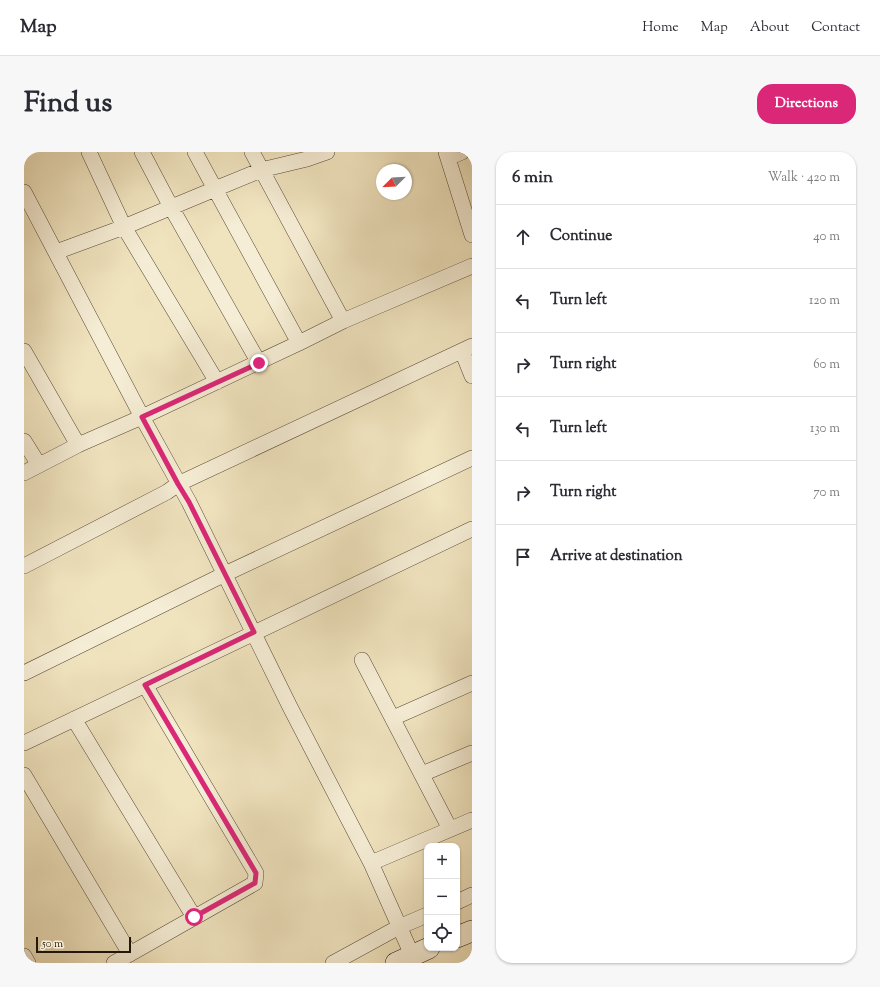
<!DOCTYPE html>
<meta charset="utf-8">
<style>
body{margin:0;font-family:"Sorts Mill Goudy",serif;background:#f7f7f7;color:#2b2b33}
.controls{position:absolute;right:12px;bottom:12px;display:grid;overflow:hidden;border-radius:8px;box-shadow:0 1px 3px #0004}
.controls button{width:36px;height:36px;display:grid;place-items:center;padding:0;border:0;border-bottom:1px solid #e1e1e2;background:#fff;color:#2b2b33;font:20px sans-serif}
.compass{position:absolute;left:352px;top:12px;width:36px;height:36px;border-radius:50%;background:#fff;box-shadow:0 1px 3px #0004;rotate:246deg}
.scale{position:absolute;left:12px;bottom:10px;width:95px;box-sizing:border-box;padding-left:4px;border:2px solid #24170a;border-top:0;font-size:11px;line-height:14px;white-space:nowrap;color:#24170a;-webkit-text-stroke:3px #f5edd5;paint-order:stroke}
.stop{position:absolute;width:12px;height:12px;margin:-9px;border:3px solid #db2777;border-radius:50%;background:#fff}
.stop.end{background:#db2777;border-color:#fff;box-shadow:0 1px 4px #0008}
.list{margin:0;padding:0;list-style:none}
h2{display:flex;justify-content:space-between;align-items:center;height:52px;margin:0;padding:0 16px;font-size:17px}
h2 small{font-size:13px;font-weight:400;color:#7c7c81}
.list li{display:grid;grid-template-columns:26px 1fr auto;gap:12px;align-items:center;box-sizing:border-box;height:64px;padding:0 16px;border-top:1px solid #e1e1e2}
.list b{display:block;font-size:15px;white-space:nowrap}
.list em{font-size:13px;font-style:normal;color:#7c7c81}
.icon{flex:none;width:22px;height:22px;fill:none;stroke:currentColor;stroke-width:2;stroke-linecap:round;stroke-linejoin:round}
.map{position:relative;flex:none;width:448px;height:811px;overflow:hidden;border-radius:16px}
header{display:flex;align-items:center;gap:24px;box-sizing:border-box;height:56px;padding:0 20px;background:#fff;border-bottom:1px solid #e1e1e2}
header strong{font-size:19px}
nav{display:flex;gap:22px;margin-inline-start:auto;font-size:14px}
.intro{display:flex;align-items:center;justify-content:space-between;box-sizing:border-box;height:96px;padding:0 24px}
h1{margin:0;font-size:28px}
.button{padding:10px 18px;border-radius:16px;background:#db2777;color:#fff;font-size:14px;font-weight:700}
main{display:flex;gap:24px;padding:0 24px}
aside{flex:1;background:#fff;border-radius:16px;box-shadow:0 1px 3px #0004}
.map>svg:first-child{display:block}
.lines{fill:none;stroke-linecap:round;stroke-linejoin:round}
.minor-casing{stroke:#574a37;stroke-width:16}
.secondary-casing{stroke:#24170a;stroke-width:22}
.minor{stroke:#f5edd5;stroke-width:15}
.secondary{stroke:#f5edd5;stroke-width:21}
.route{stroke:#db2777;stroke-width:5}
</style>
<header>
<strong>Map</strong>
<nav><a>Home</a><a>Map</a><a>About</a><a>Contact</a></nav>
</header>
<div class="intro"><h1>Find us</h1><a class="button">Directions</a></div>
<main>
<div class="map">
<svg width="448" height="811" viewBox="0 0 448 811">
<rect width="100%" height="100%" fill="#f0e4bf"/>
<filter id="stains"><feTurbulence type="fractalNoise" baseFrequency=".005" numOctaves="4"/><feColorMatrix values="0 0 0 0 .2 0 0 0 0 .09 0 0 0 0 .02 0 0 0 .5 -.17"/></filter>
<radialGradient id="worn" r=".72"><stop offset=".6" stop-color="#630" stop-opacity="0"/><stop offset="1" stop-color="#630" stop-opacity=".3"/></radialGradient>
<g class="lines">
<defs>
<path id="minor" d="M65,0l35,75 91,-38 -20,-37
M118,0l29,55 88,156
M228,0l91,169 -44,22
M422,0l26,83
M424,6l14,-6
M0,40l118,225 47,85 101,205 81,156 41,92
M32,100l68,-25 93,155
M319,169l129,-55
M0,199l54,94
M438,199l10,25
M0,289l15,24
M0,321l54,-28 64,-28 157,-74 -84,-154 46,-19 46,-11 20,-7
M0,414l143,-74 11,-8 294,-138
M338,508l88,169
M0,521l201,-99 247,-116
M369,566l79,-35
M50,567l120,198
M0,591l448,-214
M398,622l50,-21
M0,623l106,179
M347,711l101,-43
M433,750l15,-7
M0,804l4,7
M90,811l141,-80 1,-10 -111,-188
M309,811l66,-36 28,-12"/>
<path id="secondary" d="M433,785l15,-6
M372,811l33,-15"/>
</defs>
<!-- minor casing -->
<use href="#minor" class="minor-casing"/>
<!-- secondary casing -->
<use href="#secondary" class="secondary-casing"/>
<!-- minor -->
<use href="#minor" class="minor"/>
<!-- secondary -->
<use href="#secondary" class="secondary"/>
</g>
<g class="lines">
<!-- route -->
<path class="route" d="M170,765l61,-34 1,-10 -111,-188 109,-53 -65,-130 -11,-18 -36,-67 117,-54"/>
</g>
<rect width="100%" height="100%" filter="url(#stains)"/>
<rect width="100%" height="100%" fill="url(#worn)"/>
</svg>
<div class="controls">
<button>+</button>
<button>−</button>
<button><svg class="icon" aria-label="locate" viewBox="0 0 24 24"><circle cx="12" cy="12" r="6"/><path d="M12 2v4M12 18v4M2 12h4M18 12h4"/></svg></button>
</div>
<svg class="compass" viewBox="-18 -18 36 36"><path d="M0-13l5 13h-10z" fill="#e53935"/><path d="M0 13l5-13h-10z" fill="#7c7c81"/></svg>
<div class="scale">50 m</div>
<div class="stop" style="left:170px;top:765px"></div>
<div class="stop end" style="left:235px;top:211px"></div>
</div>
<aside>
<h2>6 min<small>Walk · 420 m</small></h2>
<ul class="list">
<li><svg class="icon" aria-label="ahead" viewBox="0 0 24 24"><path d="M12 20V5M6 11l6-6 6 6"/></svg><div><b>Continue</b></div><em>40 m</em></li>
<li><svg class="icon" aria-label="left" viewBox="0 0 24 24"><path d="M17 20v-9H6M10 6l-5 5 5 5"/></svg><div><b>Turn left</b></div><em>120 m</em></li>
<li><svg class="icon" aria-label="right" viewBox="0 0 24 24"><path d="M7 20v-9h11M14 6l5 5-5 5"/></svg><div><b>Turn right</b></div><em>60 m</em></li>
<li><svg class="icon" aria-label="left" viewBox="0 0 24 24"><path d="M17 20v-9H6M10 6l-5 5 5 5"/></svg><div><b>Turn left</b></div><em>130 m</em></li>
<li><svg class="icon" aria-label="right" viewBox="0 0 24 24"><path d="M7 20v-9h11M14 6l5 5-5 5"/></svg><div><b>Turn right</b></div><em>70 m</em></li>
<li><svg class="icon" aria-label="arrive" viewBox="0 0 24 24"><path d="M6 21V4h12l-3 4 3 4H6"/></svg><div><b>Arrive at destination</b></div></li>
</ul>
</aside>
</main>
